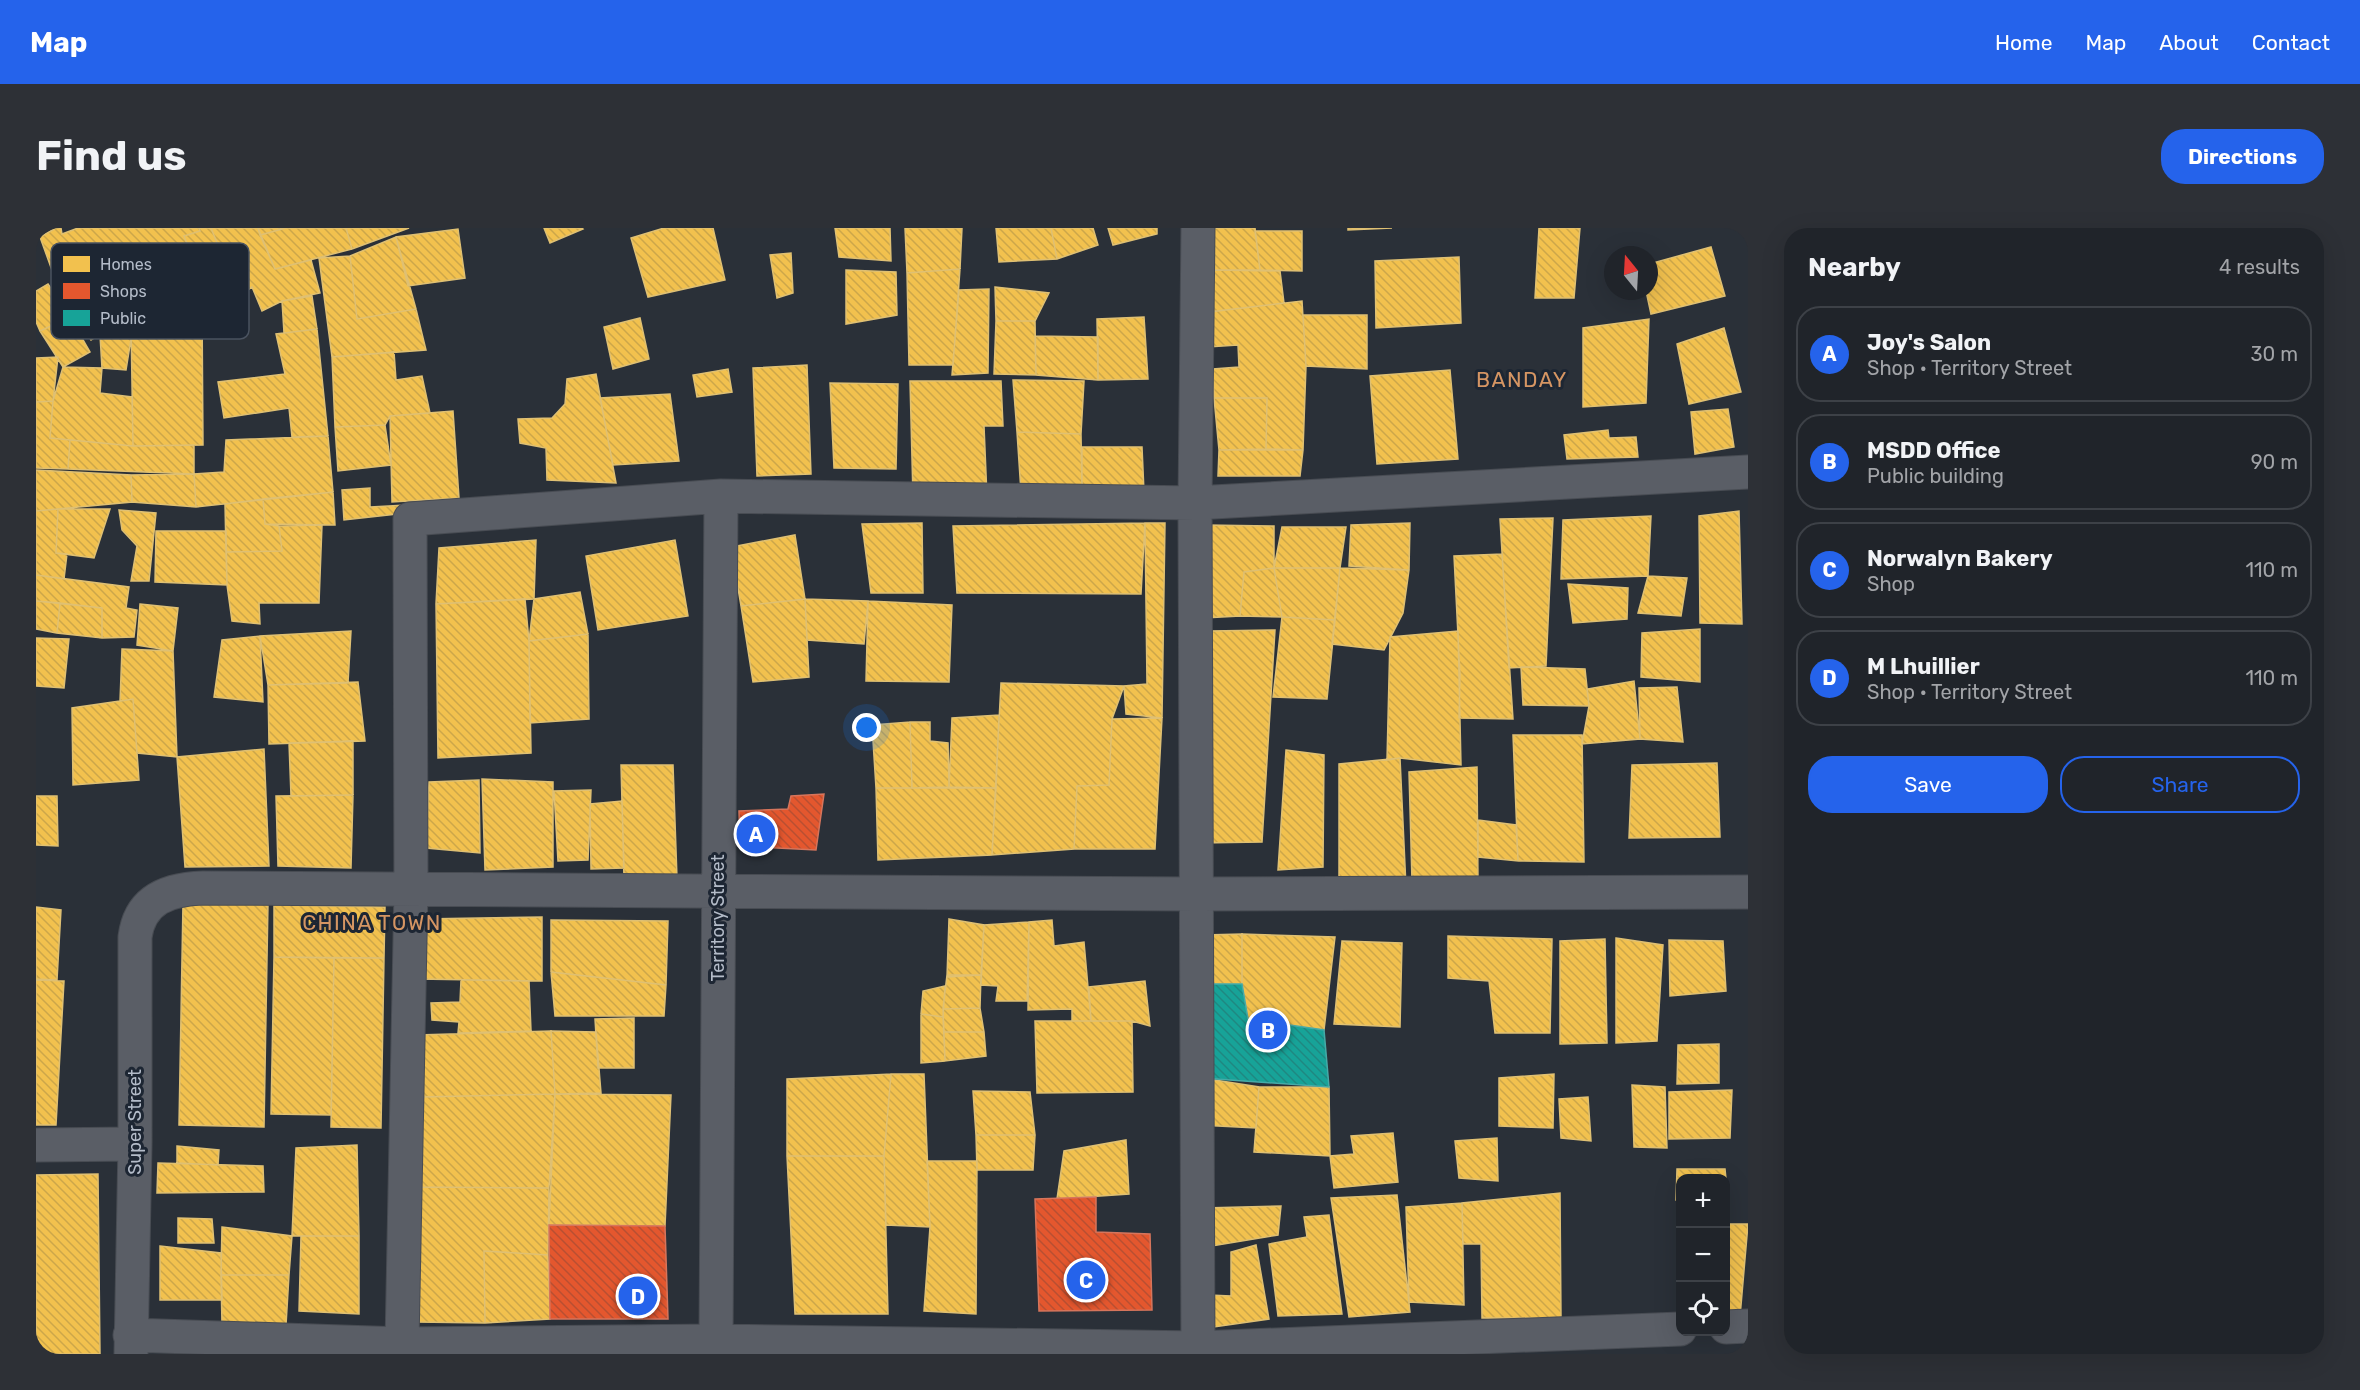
<!DOCTYPE html>
<meta charset="utf-8">
<style>
body{margin:0;font-family:Rubik,sans-serif;background:#2d3036;color:#f1f3f6}
.controls{position:absolute;right:18px;bottom:18px;display:grid;overflow:hidden;border-radius:12px;box-shadow:0 6px 24px #0002}
.controls button{width:54px;height:54px;display:grid;place-items:center;padding:0;border:0;border-bottom:2px solid #3d4147;background:#20242a;color:#f1f3f6;font:30px sans-serif}
.compass{position:absolute;left:1568px;top:18px;width:54px;height:54px;border-radius:50%;background:#20242a;box-shadow:0 6px 24px #0002;rotate:342deg}
.you{position:absolute;left:831px;top:500px;width:21px;height:21px;margin:-15px;border:4px solid #fff;border-radius:50%;background:#1a73e8;box-shadow:0 0 0 9px #1a73e833}
.badge{display:grid;place-items:center;width:39px;height:39px;border-radius:50%;background:#2563eb;color:#fff;font-size:20px;font-weight:700}
.pin{position:absolute;translate:-50% -50%;border:3px solid #fff;box-shadow:0 2px 6px #0006}
.list{margin:0;padding:0;list-style:none}
h2{display:flex;justify-content:space-between;align-items:center;height:78px;margin:0;padding:0 24px;font-size:26px}
h2 small{font-size:20px;font-weight:400;color:#a2a4a8}
.list li{display:grid;grid-template-columns:39px 1fr auto;gap:18px;align-items:center;box-sizing:border-box;height:96px;margin:0 12px 12px;padding:0 12px;border:2px solid #3d4147;border-radius:24px}
.list b{display:block;font-size:22px;white-space:nowrap}
.list p{margin:0;font-size:20px;white-space:nowrap;color:#a2a4a8}
.list em{font-size:20px;font-style:normal;color:#a2a4a8}
.actions{display:flex;gap:12px;padding:18px 24px}
.actions a{flex:1;padding:14px 0;border:2px solid #2563eb;border-radius:24px;text-align:center;font-size:21px;color:#2563eb}
.actions .main{background:#2563eb;color:#fff}
.icon{flex:none;width:33px;height:33px;fill:none;stroke:currentColor;stroke-width:2;stroke-linecap:round;stroke-linejoin:round}
.map{position:relative;flex:none;width:1712px;height:1126px;overflow:hidden;border-radius:24px}
header{display:flex;align-items:center;gap:36px;box-sizing:border-box;height:84px;padding:0 30px;background:#2563eb;color:#fff}
header strong{font-size:28px}
nav{display:flex;gap:33px;margin-inline-start:auto;font-size:21px}
.intro{display:flex;align-items:center;justify-content:space-between;box-sizing:border-box;height:144px;padding:0 36px}
h1{margin:0;font-size:42px}
.button{padding:15px 27px;border-radius:24px;background:#2563eb;color:#fff;font-size:21px;font-weight:700}
main{display:flex;gap:36px;padding:0 36px}
aside{flex:1;background:#20242a;border-radius:24px;box-shadow:0 6px 24px #0002}
.map>svg:first-child{display:block}
.homes{fill:url(#homes-back-hatch);stroke:#dfc073;stroke-width:1.5}
.shops{fill:url(#shops-back-hatch);stroke:#d6755c;stroke-width:1.5}
.public{fill:url(#public-back-hatch);stroke:#46aaa7;stroke-width:1.5}
.lines{fill:none;stroke-linecap:round;stroke-linejoin:round}
.minor-casing{stroke:#484c53;stroke-width:35}
.minor{stroke:#5a5e66;stroke-width:33}
.labels{text-anchor:middle;dominant-baseline:central;stroke-width:6;stroke-linejoin:round;paint-order:stroke}
.street-label{font-size:18px;fill:#b4bcc9;stroke:#1d2633}
.quarter-label{font-size:21px;letter-spacing:1.5px;fill:#d59563;stroke:#1d2633}
.key{fill:#1d2633;stroke:#4a5360;stroke-width:1.5}
.key-label{font-size:16px;fill:#b4bcc9}
</style>
<header>
<strong>Map</strong>
<nav><a>Home</a><a>Map</a><a>About</a><a>Contact</a></nav>
</header>
<div class="intro"><h1>Find us</h1><a class="button">Directions</a></div>
<main>
<div class="map">
<svg width="1712" height="1126" viewBox="0 0 1712 1126">
<defs>
<pattern id="homes-back-hatch" width="6" height="6" patternUnits="userSpaceOnUse" patternTransform="scale(1.5)"><rect width="6" height="6" fill="#f2c14e"/><path d="M-1 5l2 2M0 0l6 6M5-1l2 2" fill="none" stroke="#cca64a"/></pattern>
<pattern id="shops-back-hatch" width="6" height="6" patternUnits="userSpaceOnUse" patternTransform="scale(1.5)"><rect width="6" height="6" fill="#e4572e"/><path d="M-1 5l2 2M0 0l6 6M5-1l2 2" fill="none" stroke="#b84f32"/></pattern>
<pattern id="public-back-hatch" width="6" height="6" patternUnits="userSpaceOnUse" patternTransform="scale(1.5)"><rect width="6" height="6" fill="#17a398"/><path d="M-1 5l2 2M0 0l6 6M5-1l2 2" fill="none" stroke="#1f8881"/></pattern>
</defs>
<rect width="100%" height="100%" fill="#2a3038"/>
<!-- homes -->
<path class="homes" d="M20,0h5l1,6 16,-6h121l1,3 -16,5 26,68 -95,22 -24,-54 -33,15 -18,-50z
M163,0h12l28,69 -29,7 -26,-68 16,-5z
M175,0h47l17,41 36,-9 9,33 -38,8 -20,10 -10,-24 -13,10z
M222,0h28l-26,7z
M250,0h60l6,21 -77,20 -15,-34z
M310,0h63l-57,21z
M508,0h38l1,1 -33,14z
M628,0h49l12,52 -77,17 -17,-59z
M799,0h55l1,33 -52,-4z
M869,0h57l-2,41 -53,4z
M960,0h55l6,31 -58,3z
M1015,0h42l5,17 -41,14z
M1072,0h49v6l-44,11z
M1173,0h46l5,42h-47z
M1312,0h44l-44,2z
M1503,0h41l-6,70h-39z
M422,1l7,49 -57,8 -12,-49z
M1219,3h47v40l-42,-1z
M360,9l20,72 -59,10 -7,-63z
M1675,19l14,49 -74,18 -5,-23h3v-27z
M755,25l2,40 -16,5 -7,-43z
M314,28l7,63 59,-10 10,41 -94,7 -13,-99z
M1423,29l2,66 -85,5 -1,-67z
M924,41l-7,96h-44l-2,-92z
M810,42l50,2 1,43 -51,9z
M1177,42l67,1 4,32 -75,9z
M12,56l22,33 -30,14 -4,-9v-31z
M959,59l54,6 -14,28h-39z
M953,61l-1,84 -36,2 7,-85z
M276,68l5,33 -33,4 -2,-32z
M67,72l12,26 -24,14 -16,-25z
M1266,73l4,65 -3,84 -37,-1 1,-51h-53l-1,-29 26,-2 -1,-22 -30,2 1,-35z
M166,78l1,139 -70,1 -2,-123z
M1267,87h64v54l-61,-3z
M34,89l20,35 -27,15 -23,-36z
M1108,89l4,62 -50,1 -1,-61z
M604,90l9,41 -36,10 -9,-42z
M1613,91l-3,84 -63,4v-79z
M960,93h39l1,54 -42,-1z
M1688,100l17,64 -52,12 -12,-60z
M281,101l11,107 -36,1 -3,-29 -65,10 -6,-36 67,-8 -9,-40z
M96,105l-6,37 -24,-2 -2,-33z
M999,108l63,1v43l-62,-5z
M358,124l2,28 26,-4 8,37 -40,3 -5,9 -50,2 -3,-70z
M22,129l-5,44 -17,1v-44z
M771,137l4,109 -54,2 -4,-108z
M27,139l39,1 -2,25 32,4 1,49 -83,-8 3,-37z
M692,141l4,23 -35,5 -4,-22z
M1414,142l8,89 -81,5 -7,-88z
M560,146l20,109 -69,-3 -1,-32 -26,-5 -2,-24 34,-1 13,-14 2,-25z
M977,152l71,1 -3,53 -64,-2z
M874,153h91l2,45h-19l3,71h-74z
M794,155l68,1 -2,85 -62,-1z
M634,166l9,67 -66,4 -13,-67z
M1178,170h53l-1,51 -47,1z
M17,173l-3,37 20,2 -2,29 -32,-1v-66z
M1692,181l6,38 -39,7 -4,-42z
M417,183l6,87 -67,4 -2,-86z
M349,197l6,40 -53,6 -3,-44z
M1572,202l1,8 27,-1 2,20 -71,2 -3,-24z
M981,204l64,2 1,58h-61z
M292,208l5,56 -137,15 -2,-33 30,-2 2,-32z
M34,212l63,6 61,-1v29l-126,-5z
M1046,219h60l2,45h-62z
M1183,222h84l-3,26h-82z
M0,242l95,5 1,27 -96,9z
M158,246l2,33 -64,-5 -1,-27z
M334,260v19l36,-2v8l-62,7 -2,-30z
M297,264l2,33 -70,-1 -2,-25z
M227,271l2,25 14,2 3,25 -56,1 -1,-48z
M22,281h52l-16,49 -38,-5z
M22,281l-2,44 11,1 -3,25 -28,-4v-64z
M83,282l37,3 -7,68h-18l6,-35 -15,-16z
M1703,283l3,113 -42,-1 -1,-107z
M1615,288l-3,60 -87,3 2,-59z
M1517,290l-7,148 -37,2 -9,-149z
M886,295l1,70h-52l-9,-69z
M1109,295l-4,71 -184,-1 -4,-67z
M1109,295h20l-3,195 -36,-4 -2,-28 23,-2z
M1374,295l-1,47 -60,-4 2,-41z
M286,297l-3,78h-60l1,21 -28,-3 -5,-36 -1,-33 56,-1 -3,-25z
M1169,297l69,1v42l-30,4 -4,44 -36,2z
M1246,299h64l-6,41h-66z
M120,303h70l1,54 -72,-3z
M759,307l10,64 -64,7 -10,-59z
M500,312l-2,59 -98,5 3,-56z
M639,312l13,76 -90,14 -12,-74z
M1466,326l11,165 -54,-1 1,-43 -6,-119z
M1238,340l8,49 -42,-1 4,-44z
M1238,340h66l-5,52 -53,-3z
M1304,340l69,2 -6,43 -19,37 -52,-6z
M0,347l93,12 -3,21 11,2 -3,27 -32,1v-30l-66,-7z
M1612,348l39,2 -6,38 -43,-3z
M1532,356l60,4 -1,31 -54,4z
M544,364l8,42 -59,7 5,-42z
M489,371l4,42 2,112 -93,5 -2,-154z
M769,371l63,2 -4,43 -57,-4z
M769,371l4,78 -56,5 -12,-76z
M0,373l24,2 -3,30 -21,-4z
M832,373l84,4 -3,77 -83,-1z
M24,375l42,5v30l-45,-5z
M104,376l38,4 -5,43 -36,-6z
M1246,389l53,3 -8,79 -54,-2z
M1664,401v53l-59,-5 1,-44z
M1239,402l-13,212 -62,1 10,-212z
M315,403l-3,52 -80,2 -8,-49z
M1422,403l3,134 -61,-7 -13,2 3,-123z
M552,406l1,85 -59,4 -1,-82z
M224,408l3,66 -49,-5 8,-57z
M0,410l33,1 -5,49 -28,-2z
M86,421l51,2 4,106 -40,-4 -4,-54 -13,2z
M1485,439l64,2 4,37 -66,-1z
M1598,453l6,58 -58,5 7,-38 -2,-17z
M322,454l7,59 -96,3 -1,-59z
M965,455l123,3 -12,33 -3,66 -32,1 -3,63 -82,6z
M1641,459l6,55 -43,-3 -1,-51z
M97,471l6,81 -66,5 -1,-77z
M963,487l-3,73 -47,-1 3,-69z
M1126,490l-7,131h-81l3,-63 32,-1 3,-66z
M874,494h20v19l18,2 1,44 -37,1z
M874,494l2,66h-36l-4,-63z
M1477,507h69l2,127 -66,-1z
M317,513v54l-62,1 -2,-53z
M228,521l5,117 -84,1 -8,-110z
M1250,522l38,5 -1,112 -45,3z
M1364,530l6,129 -67,-2v-121z
M1681,535l3,74 -91,1 3,-73z
M585,537h52l4,113h-53z
M1441,539l1,114h-66l-3,-109z
M446,551l71,3v85l-68,3z
M443,552l1,73 -54,-5 3,-66z
M840,560h120l-4,67 -114,5z
M555,562l-3,70 -30,1 -4,-70z
M317,567l-2,73 -73,-2 -2,-70z
M0,568h21l1,50 -22,-1z
M586,573l2,67 -33,1 -1,-65z
M1442,592l38,5 2,36 -40,-4z
M147,675h85l-4,224 -85,-2z
M238,677l111,2 -1,51 -110,-1z
M0,679l25,3 -4,70 -21,-1z
M506,689v64l-125,-2 3,-60z
M913,691l35,6 -3,50 -34,2z
M515,692l117,1 -2,64 -115,-13z
M1016,692l2,26 30,-4 7,79h-19v-12l-44,1 1,-88z
M993,694l-2,79h-31l2,-15 -17,-1 3,-60z
M1206,706v50h-39v-49z
M1206,706l93,3 -11,93 -76,-11 -6,-35z
M1412,708l104,3 -2,94h-55l-6,-52 -41,-3z
M1580,710l47,7 -6,96 -41,2z
M1569,711l2,104 -47,1v-103z
M1633,712l54,1 3,50 -56,5z
M1306,713l60,2 -2,84 -66,-3z
M238,729l60,1 -3,157 -60,-1z
M298,730h50l-3,170 -50,-1z
M515,744l115,13 -2,31h-109z
M911,747h34l-1,33 -37,1z
M0,752l28,1 -8,144h-20z
M425,752l68,1 2,50 -73,2 1,-11 -27,-2 -1,-17 29,-1z
M1109,753l5,45 -18,-5h-41l-2,-34z
M909,758l-2,31 -22,-3 2,-23z
M944,780l4,24h-40l-1,-23z
M885,786l22,3 2,44 -24,2z
M598,790v50h-36l-3,-49z
M999,793h97l1,71 -96,1z
M515,803l4,63 -134,3 -4,-62z
M515,803l45,1 5,61 -46,1z
M908,804h40l2,24 -41,5z
M1683,816v39l-42,1 1,-39z
M855,846l-7,82h-97v-77z
M855,846h33l6,153 -44,-2 -2,-69z
M1518,846l-1,54 -54,-2v-48z
M1166,850l57,9 -3,41 -57,-3z
M1596,857l33,2 2,61 -33,-1z
M1223,859h70l1,69 -76,-4z
M1696,862l-2,48 -61,1v-47z
M937,863l57,1 5,43h-59z
M519,866l-6,94 -129,-1 1,-90z
M519,866l116,1 -6,131 -116,-1z
M1552,869l3,44 -30,-3 -2,-39z
M1357,905l5,49 -64,6 -4,-32 24,-2 -3,-18z
M940,907h59l-2,35h-56z
M1461,910l1,43 -39,-3 -4,-37z
M1090,912l3,54 -72,5 7,-48z
M321,917l2,91h-67l4,-88z
M141,918l42,4 -1,15 -41,-2z
M751,928h97l4,158h-93z
M891,933h50l-1,153 -52,-3 6,-84z
M122,935l105,3 1,26 -107,1z
M1641,941h48l3,30h-2v-21h-46v22h-4z
M62,946l2,180h-64v-179z
M384,959l129,1 -1,67 -64,-4 1,72 -69,-1z
M1524,965l1,125h-79l-1,-74h-18l-1,-41z
M1361,967l13,117 -61,5 -18,-119z
M1426,975l2,102 -55,-3 -3,-95z
M1245,978l-3,29 -72,12 -3,-39z
M1293,987l13,99 -64,2 -9,-72 38,-7 -3,-20z
M142,990l34,1 2,24h-36z
M1690,996h22l-8,93h-14z
M186,999l70,9 -3,39h-68z
M265,1008h58v78l-60,-3z
M1220,1017l13,74 -55,8 -4,-32 21,1v-44z
M124,1018l61,7 1,47h-62z
M448,1023l64,4 2,64 -65,4z
M185,1047h68l-3,50h-64z"/>
<!-- shops -->
<path class="shops" d="M788,566l-8,56 -76,-4 -1,-35 49,-2 3,-13z
M1060,969v35l54,2 2,76 -113,1 -4,-112z
M513,997l116,1 3,93h-118z"/>
<!-- public -->
<path class="public" d="M1167,756h39l6,35 76,11 5,57 -127,-9z"/>
<g class="lines">
<defs>
<path id="minor" d="M1162,0l-3,275 3,851
M0,917l99,-1
M1690,1099l22,-1
M94,1107l272,9 314,-3 482,7 482,-19
M680,1113l5,-845
M366,1116l9,-455 -1,-370 311,-23 474,7 553,-31
M95,1126l4,-210v-207c5,-38 34,-48 68,-49l993,6 552,-2"/>
</defs>
<!-- minor casing -->
<use href="#minor" class="minor-casing"/>
<!-- minor -->
<use href="#minor" class="minor"/>
</g>
<g class="labels">
<!-- street labels -->
<g class="street-label">
<text transform="translate(682 690) rotate(-90)">Territory Street</text>
<text transform="translate(99 894) rotate(-90)">Super Street</text>
</g>
<!-- quarter labels -->
<g class="quarter-label">
<text x="1486" y="151">BANDAY</text>
<text x="336" y="694">CHINA TOWN</text>
</g>
</g>
<!-- legend -->
<rect x="15" y="15" width="198" height="96" rx="9" class="key"/>
<rect x="27" y="28" width="27" height="16" fill="#f2c14e"/>
<rect x="27" y="55" width="27" height="16" fill="#e4572e"/>
<rect x="27" y="82" width="27" height="16" fill="#17a398"/>
<g class="key-label">
<text x="64" y="42">Homes</text>
<text x="64" y="69">Shops</text>
<text x="64" y="96">Public</text>
</g>
</svg>
<div class="controls">
<button>+</button>
<button>−</button>
<button><svg class="icon" aria-label="locate" viewBox="0 0 24 24"><circle cx="12" cy="12" r="6"/><path d="M12 2v4M12 18v4M2 12h4M18 12h4"/></svg></button>
</div>
<svg class="compass" viewBox="-18 -18 36 36"><path d="M0-13l5 13h-10z" fill="#e53935"/><path d="M0 13l5-13h-10z" fill="#a2a4a8"/></svg>
<div class="you"></div>
<div class="pin badge" style="left:720px;top:606px">A</div>
<div class="pin badge" style="left:1232px;top:802px">B</div>
<div class="pin badge" style="left:1050px;top:1052px">C</div>
<div class="pin badge" style="left:602px;top:1068px">D</div>
</div>
<aside>
<h2>Nearby<small>4 results</small></h2>
<ul class="list">
<li><span class="badge">A</span><div><b>Joy's Salon</b><p>Shop · Territory Street</p></div><em>30 m</em></li>
<li><span class="badge">B</span><div><b>MSDD Office</b><p>Public building</p></div><em>90 m</em></li>
<li><span class="badge">C</span><div><b>Norwalyn Bakery</b><p>Shop</p></div><em>110 m</em></li>
<li><span class="badge">D</span><div><b>M Lhuillier</b><p>Shop · Territory Street</p></div><em>110 m</em></li>
</ul>
<div class="actions"><a class="main">Save</a><a>Share</a></div>
</aside>
</main>
